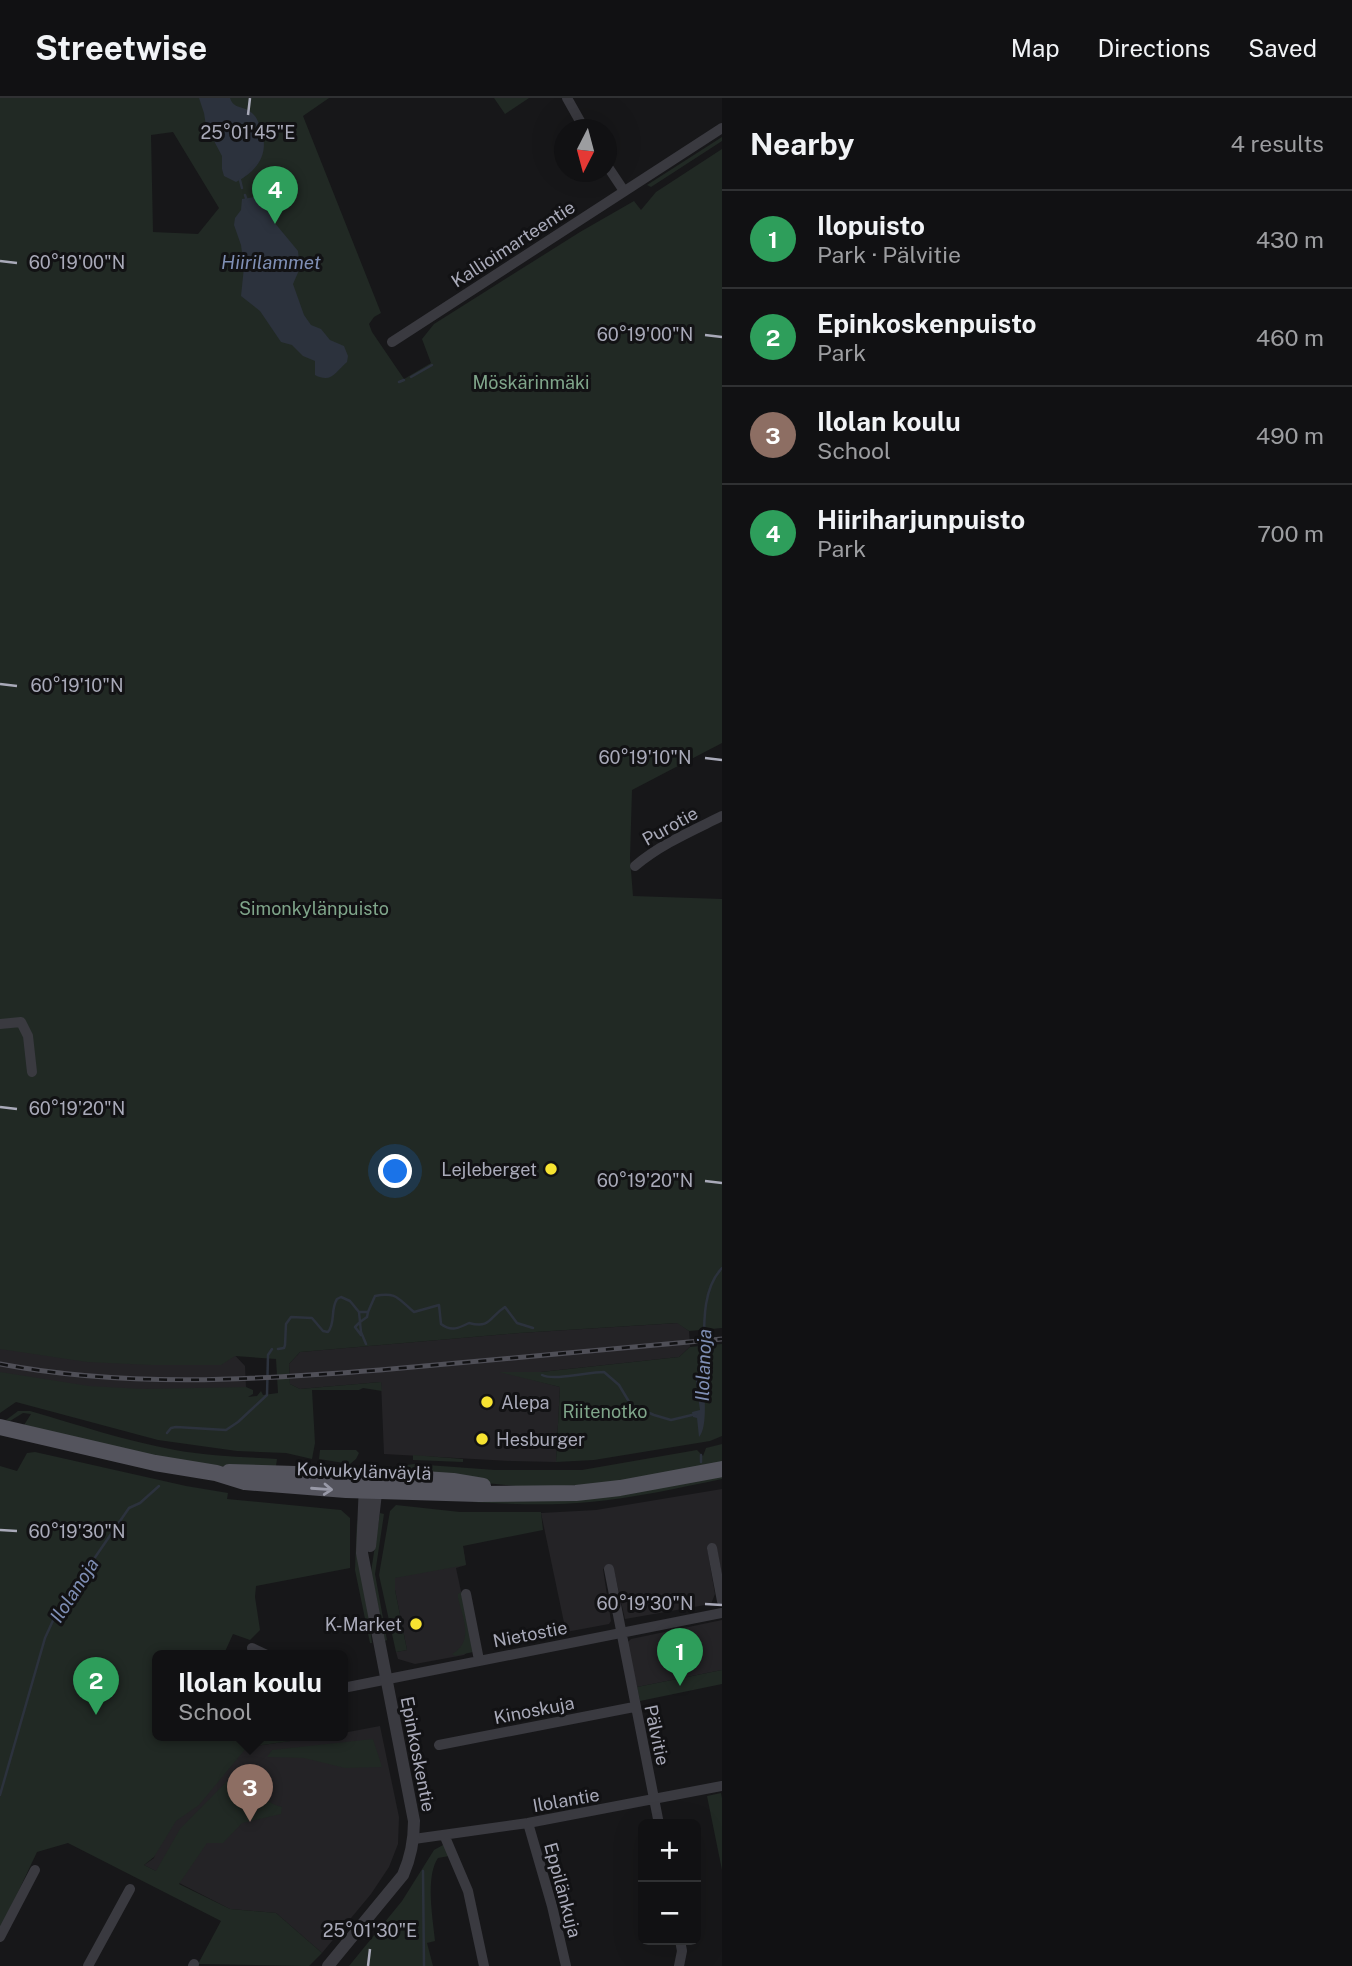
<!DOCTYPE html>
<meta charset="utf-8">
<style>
body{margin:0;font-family:"Public Sans",sans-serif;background:#1a1a1c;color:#f1f3f6}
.controls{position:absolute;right:21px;bottom:21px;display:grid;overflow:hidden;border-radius:10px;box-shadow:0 7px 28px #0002}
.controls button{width:63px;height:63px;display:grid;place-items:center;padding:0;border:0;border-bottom:2px solid #303133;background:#111113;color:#f1f3f6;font:35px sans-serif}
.compass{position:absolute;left:554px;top:21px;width:63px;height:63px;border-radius:50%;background:#111113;box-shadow:0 7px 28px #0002;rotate:186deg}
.you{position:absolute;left:396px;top:1074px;width:24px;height:24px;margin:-18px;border:5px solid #fff;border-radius:50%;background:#1a73e8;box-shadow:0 0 0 10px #1a73e833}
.badge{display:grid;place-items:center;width:46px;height:46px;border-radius:50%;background:#d93025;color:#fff;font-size:23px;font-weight:700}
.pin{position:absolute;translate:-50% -58px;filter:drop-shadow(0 2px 4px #0008)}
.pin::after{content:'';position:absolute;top:37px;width:24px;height:21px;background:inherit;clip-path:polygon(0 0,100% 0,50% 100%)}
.popup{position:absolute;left:152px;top:1552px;width:196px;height:91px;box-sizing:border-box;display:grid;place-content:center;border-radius:10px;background:#111113;filter:drop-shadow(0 2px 5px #0005);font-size:23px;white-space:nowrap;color:#9c9da0}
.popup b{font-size:26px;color:#f1f3f6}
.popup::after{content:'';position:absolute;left:50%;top:100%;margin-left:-14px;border:14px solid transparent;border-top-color:#111113}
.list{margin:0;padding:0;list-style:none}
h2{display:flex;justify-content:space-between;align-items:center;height:91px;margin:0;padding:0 28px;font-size:30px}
h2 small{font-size:23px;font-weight:400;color:#9c9da0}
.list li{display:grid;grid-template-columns:46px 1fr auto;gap:21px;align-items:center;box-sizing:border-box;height:98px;padding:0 28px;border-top:2px solid #303133}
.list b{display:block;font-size:26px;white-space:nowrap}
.list p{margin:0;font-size:23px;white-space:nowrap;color:#9c9da0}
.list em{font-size:23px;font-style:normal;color:#9c9da0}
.map{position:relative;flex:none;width:722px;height:1868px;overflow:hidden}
header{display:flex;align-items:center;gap:42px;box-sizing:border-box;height:98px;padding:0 35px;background:#111113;border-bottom:2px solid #303133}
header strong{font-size:33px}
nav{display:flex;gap:38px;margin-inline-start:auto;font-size:24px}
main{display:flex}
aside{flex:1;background:#111113}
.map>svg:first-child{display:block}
.built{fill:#242326}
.green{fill:#212924;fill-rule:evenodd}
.water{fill:#2c323d}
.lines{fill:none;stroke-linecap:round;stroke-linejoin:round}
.stream{stroke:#2c323d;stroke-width:2.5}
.minor{stroke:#3a3a40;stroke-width:10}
.tertiary{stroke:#3a3a40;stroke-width:12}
.primary{stroke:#54545d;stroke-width:16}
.rail-casing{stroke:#4f4f57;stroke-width:5}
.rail{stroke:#121214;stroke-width:2.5;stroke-dasharray:8;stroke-linecap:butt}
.oneway{stroke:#9899a7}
.ticks{fill:none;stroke:#a9aab9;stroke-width:2.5}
.poi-dot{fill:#f7e331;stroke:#121214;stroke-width:2.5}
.labels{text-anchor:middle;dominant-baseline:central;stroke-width:6;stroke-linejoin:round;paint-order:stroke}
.street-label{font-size:18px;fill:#a9aab9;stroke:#121214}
.park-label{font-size:18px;fill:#7fa58a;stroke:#121214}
.poi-label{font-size:18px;fill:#a9aab9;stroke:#121214;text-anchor:end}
.water-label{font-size:19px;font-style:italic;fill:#7f8fb5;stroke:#121214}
.ticks-label{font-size:18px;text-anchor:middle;fill:#a9aab9;stroke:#121214;stroke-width:6;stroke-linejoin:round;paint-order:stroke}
</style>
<header>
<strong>Streetwise</strong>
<nav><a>Map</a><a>Directions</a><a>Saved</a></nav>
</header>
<main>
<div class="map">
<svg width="722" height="1868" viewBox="0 0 722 1868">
<rect width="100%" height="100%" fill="#171719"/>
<!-- built -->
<path class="built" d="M678,1225l11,8 1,16 -11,10 -138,15h-38l57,15 -4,75 -45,-1 -127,-7 -3,-72 -81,7 -10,-5 -1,-20 11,-12 219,-19z
M0,1236l228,14 17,18 1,21 -15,12 -231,-14z
M722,1391v86l-6,-30 -9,2 8,47 -4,10 -86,15 -12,-53 -10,3 8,52 -2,3 -43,8 -25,-119 55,-3z
M463,1449l3,18 -10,3 17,79 -9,8 -49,9 -17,-5 -2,-7 11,-2 -12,-60v-12z
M722,1522v50l-85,17 -10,-44 4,-4z
M380,1628l19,91 -1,27 -9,23 -18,27 -49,59 -46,-40 -46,-4 -86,-44 10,-7 26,-122h65l10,10 70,-10h18v-3z"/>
<!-- green -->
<path class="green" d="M0,0h329l-26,18 78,197 -7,4 -5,7 3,8 32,47 27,-16 -9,-24 12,-15 146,-92 54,-31 7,9 15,-18 66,-43v594l-90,47 -2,68 3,38 89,3v429l-33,3 -12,-8 -158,10 -219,19 -11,12 1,20 10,5 81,-7 1,9 -19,-3 -4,2h-47l3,53 -3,16 -26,-6 -49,-2 -79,-11 -142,-38 -16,11v-41l89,14 54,3 103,-2 7,3v4l-5,3 9,-1 4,-5 2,4 15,-2 -2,-34 -41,-3 -14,9h-70l-64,-3 -87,-13zM173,34l46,76 -21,26 -45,-2 -2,-97z
M494,0h35l-24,16z
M722,39v4l-71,46 -4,-2z
M722,1246v92l-12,5 -116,19 -38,2 4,-75 -61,-15h42l138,-15 11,-10z
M18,1313h12c48,14 96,30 145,39 34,6 68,7 102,9l-1,7c-76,8 -176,-23 -252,-41l7,-11 -8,-1 -13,8 -4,-1z
M722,1346v19l-99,19 -88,6 -136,-14 1,-8 14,-2 81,6h87l115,-20 6,6 3,-8z
M320,1352h36l3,3 -3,6 -6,5 -31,-5z
M35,1354l151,34 42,7 -1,6 114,11 9,8v50l-94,18 -1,11 5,33 -10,10 -17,-6 -10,22h-66v80h39l6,4 3,-4h30l12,11 -48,58 -23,16 -22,36 -10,8 12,6 24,-42 60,-61c15,16 20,34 42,39l-1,7 -39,9 -19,20h-16l-28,41 51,25 46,4 46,40 -13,13 -111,-2 23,-43 -153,-78 -31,9 -37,78v-464l17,5 10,-18z
M413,1357l50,4v3l-50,-2z
M722,1376v5c-44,9 -88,19 -132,23 -39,4 -79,2 -118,0z
M396,1407l64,7h81l2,18 -80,16 3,19 -71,13v12l12,60 -11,2 -17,-77 11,-64z
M380,1415l4,1 -9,60 12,66 -2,1 -14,-69z
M357,1421l15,124h-2l-15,-73z
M461,1494l12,60 -18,4 -3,-2c23,-13 10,-38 6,-56v-4z
M722,1572v14l-82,17 -3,-14z
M245,1638h80l-70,10z
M373,1641l9,28 -37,1 -41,-10 -37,-1 5,-7z
M721,1695l1,5v72l-15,-74z
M443,1747l4,4 2,7 -11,2c-13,19 -5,61 -3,83l-8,2 6,23h-84l53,-65 32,-51z"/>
<!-- water -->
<path class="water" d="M199,0h31c4,12 14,7 22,15 6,5 7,12 10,20 7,22 -6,39 -26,49l-12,-6 -2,-7v-13l-16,-30 -2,-13z
M255,99l7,5 12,20 24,29 2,17 -7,16 11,31 7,10 10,4 9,11 14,6 4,10 -1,6c-11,9 -15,22 -32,13v-14l-12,-5 -11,-11 -11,-3 -21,-31 -19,-15 3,-29 -3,-22 -7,-20 1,-7 6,-8 1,-11z
M706,1254l-2,18 5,-2 2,10h-7c0,14 4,50 -5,59l-2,-19 -4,-1 -1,-5 8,-2 -4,-28 7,-29z"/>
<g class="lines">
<!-- stream -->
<path class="stream" d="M240,82l2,8
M245,97l1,3
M411,279l21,-12
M399,284l5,-2
M359,1214l1,10 -5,5 6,8
M366,1246l-5,-12 -1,-10 7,-5 1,-5
M278,1251l6,-1 1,-3 1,-21 5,-7 21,1 11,13 5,1c8,-10 2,-22 9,-33l4,-2 9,4 9,11h9l7,-16c22,-5 24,4 39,16l25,-7 2,19c10,8 18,4 28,-1 22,6 20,-6 36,-16l12,16 16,5
M704,1254c0,-27 -2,-63 18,-84
M542,1277c12,6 46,-3 62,-3l15,13 12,20 23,10 17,5 25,-6
M167,1335l4,-5 5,-1 50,3 12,-8 29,-27 1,-40 4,-6
M701,1364v-7
M0,1697l45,-157 11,-24 73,-106 11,-5 19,-17
M423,1773l1,95"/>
<!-- minor -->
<path class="minor" d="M567,0l18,32
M606,66l18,27
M392,244l330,-214
M635,768c26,-22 57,-35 87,-50
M0,926l21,-2 7,14 4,36
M712,1450l10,53
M609,1471l50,255
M466,1496l13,66
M252,1550l17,8
M343,1590l379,-75
M439,1647l195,-38
M528,1725l24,83 14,60
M445,1739l23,54 16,75
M414,1741l114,-16 194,-37
M0,1839l35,-67
M88,1868l42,-77
M193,1868l1,-2
M679,1868l3,-15 -2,-11"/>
<!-- tertiary -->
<path class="tertiary" d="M370,1448l7,-62
M328,1868l75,-91c8,-18 11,-34 11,-54l-52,-268 3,-69"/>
<!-- primary -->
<path class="primary" d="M0,1329l155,36 61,10 29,9 101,8 133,4 97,-1 44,-5 102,-19
M229,1374l166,5 58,4 30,5"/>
<defs>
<path id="rail" d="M0,1266c126,24 253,16 380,6 114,-10 228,-21 342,-31"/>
</defs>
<!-- rail casing -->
<use href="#rail" class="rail-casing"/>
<!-- rail -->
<use href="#rail" class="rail"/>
</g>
<!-- one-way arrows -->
<defs><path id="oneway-shaft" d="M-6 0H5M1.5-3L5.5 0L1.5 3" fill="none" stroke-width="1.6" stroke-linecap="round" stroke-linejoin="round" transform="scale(1.75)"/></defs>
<use class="oneway" href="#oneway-shaft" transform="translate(322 1391) rotate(4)"/>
<!-- ticks -->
<path class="ticks" d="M248,17l2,-17M0,163l17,2M705,237l17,2M0,586l17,2M705,660l17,2M0,1009l17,2M705,1083l17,2M0,1432l17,1M705,1506l17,1M368,1868l2,-17"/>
<!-- markers -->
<g class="poi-dot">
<circle cx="551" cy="1071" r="7"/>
<circle cx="487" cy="1304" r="7"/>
<circle cx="482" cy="1341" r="7"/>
<circle cx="416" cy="1526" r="7"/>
</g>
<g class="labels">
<!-- street labels -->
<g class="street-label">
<text transform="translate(513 146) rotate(-33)">Kallioimarteentie</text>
<text transform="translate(670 728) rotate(-29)">Purotie</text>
<text transform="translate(364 1373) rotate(2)">Koivukylänväylä</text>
<text transform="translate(530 1536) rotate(-11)">Nietostie</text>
<text transform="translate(534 1612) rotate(-11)">Kinoskuja</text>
<text transform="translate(657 1637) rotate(78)">Pälvitie</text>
<text transform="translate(418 1656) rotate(79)">Epinkoskentie</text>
<text transform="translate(566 1702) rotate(-10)">Ilolantie</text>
<text transform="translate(563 1792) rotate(75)">Eppilänkuja</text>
</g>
<!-- park labels -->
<g class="park-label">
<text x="531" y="284">Möskärinmäki</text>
<text x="314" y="810">Simonkylänpuisto</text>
<text x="605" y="1313">Riitenotko</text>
</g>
<!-- poi labels -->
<g class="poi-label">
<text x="537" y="1071">Lejleberget</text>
<text x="501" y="1304" text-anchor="start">Alepa</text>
<text x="496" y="1341" text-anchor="start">Hesburger</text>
<text x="402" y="1526">K-Market</text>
</g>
<!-- water labels -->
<g class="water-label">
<text x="271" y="164">Hiirilammet</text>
<text transform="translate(703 1267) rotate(-88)">Ilolanoja</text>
<text transform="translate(74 1492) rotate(-57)">Ilolanoja</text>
</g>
</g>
<g class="ticks-label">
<text x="248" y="41">25°01'45"E</text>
<text x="77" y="171">60°19'00"N</text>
<text x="645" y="243">60°19'00"N</text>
<text x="77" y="594">60°19'10"N</text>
<text x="645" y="666">60°19'10"N</text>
<text x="77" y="1017">60°19'20"N</text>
<text x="645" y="1089">60°19'20"N</text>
<text x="77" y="1440">60°19'30"N</text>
<text x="645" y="1512">60°19'30"N</text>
<text x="370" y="1839">25°01'30"E</text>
</g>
</svg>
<div class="controls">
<button>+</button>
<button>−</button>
</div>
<svg class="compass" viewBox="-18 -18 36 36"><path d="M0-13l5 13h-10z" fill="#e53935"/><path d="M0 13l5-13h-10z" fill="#9c9da0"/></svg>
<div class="you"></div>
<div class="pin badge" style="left:680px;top:1588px;background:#2e9e5b">1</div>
<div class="pin badge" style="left:96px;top:1617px;background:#2e9e5b">2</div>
<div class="pin badge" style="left:250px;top:1724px;background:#8d6e63">3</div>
<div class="popup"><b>Ilolan koulu</b>School</div>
<div class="pin badge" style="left:275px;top:126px;background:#2e9e5b">4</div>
</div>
<aside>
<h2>Nearby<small>4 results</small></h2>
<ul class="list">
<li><span class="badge" style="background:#2e9e5b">1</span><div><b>Ilopuisto</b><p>Park · Pälvitie</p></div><em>430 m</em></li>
<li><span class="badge" style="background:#2e9e5b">2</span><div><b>Epinkoskenpuisto</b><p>Park</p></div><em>460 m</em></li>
<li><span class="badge" style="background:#8d6e63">3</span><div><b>Ilolan koulu</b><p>School</p></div><em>490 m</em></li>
<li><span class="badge" style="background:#2e9e5b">4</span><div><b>Hiiriharjunpuisto</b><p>Park</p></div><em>700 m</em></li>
</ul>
</aside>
</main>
